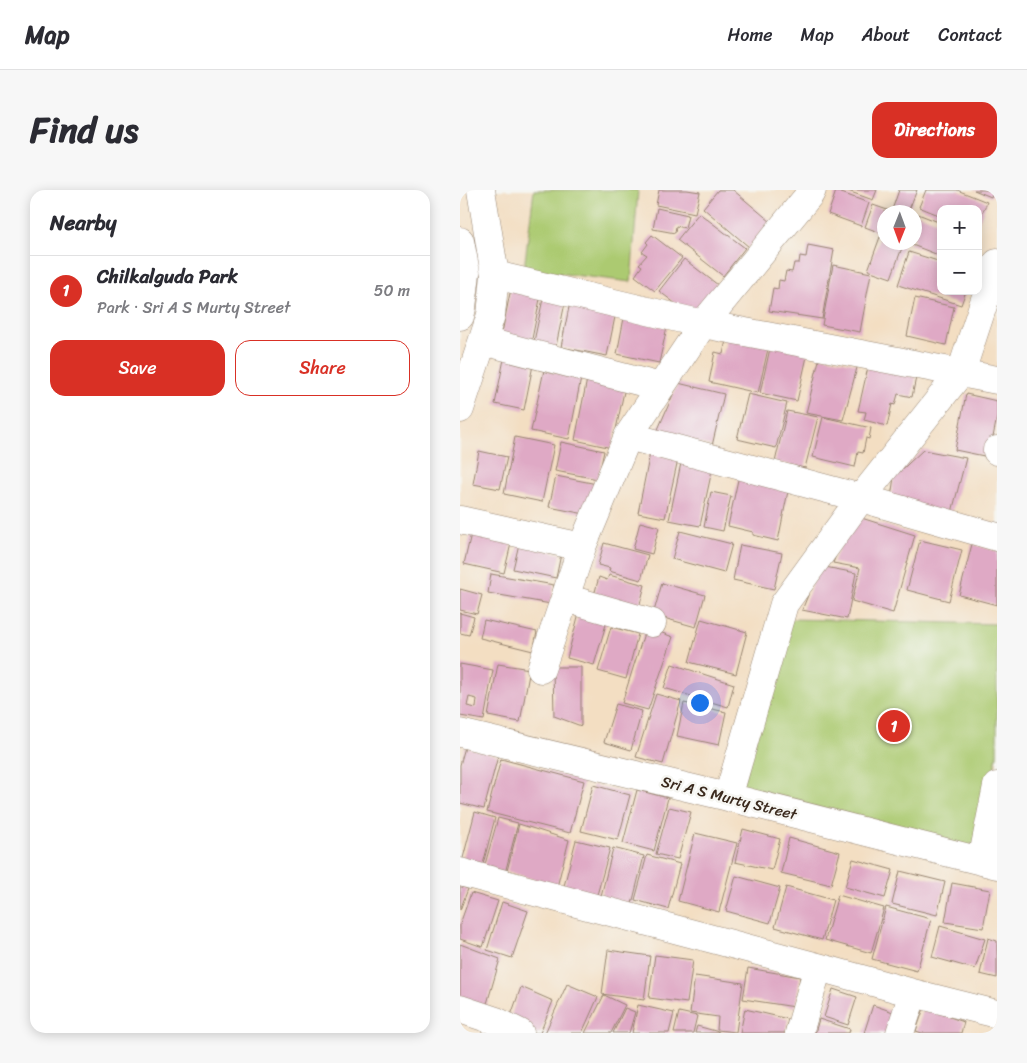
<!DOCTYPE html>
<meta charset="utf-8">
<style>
body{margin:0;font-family:Sriracha,sans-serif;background:#f7f7f7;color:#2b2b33}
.controls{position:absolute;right:15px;top:15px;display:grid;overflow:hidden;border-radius:10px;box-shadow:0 2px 12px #0003}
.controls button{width:45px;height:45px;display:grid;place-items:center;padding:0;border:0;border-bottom:1px solid #e1e1e2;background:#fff;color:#2b2b33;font:25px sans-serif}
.compass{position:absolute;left:417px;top:15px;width:45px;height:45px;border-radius:50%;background:#fff;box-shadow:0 2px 12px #0003;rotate:181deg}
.you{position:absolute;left:239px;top:512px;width:18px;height:18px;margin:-12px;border:4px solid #fff;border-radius:50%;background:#1a73e8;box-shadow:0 0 0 8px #1a73e833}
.badge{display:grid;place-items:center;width:32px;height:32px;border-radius:50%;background:#d93025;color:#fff;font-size:16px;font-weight:700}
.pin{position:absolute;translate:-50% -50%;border:2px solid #fff;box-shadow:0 1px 5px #0006}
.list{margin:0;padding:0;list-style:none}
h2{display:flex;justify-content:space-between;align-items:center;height:65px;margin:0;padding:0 20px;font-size:21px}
h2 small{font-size:16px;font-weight:400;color:#7c7c81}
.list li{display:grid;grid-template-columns:32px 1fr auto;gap:15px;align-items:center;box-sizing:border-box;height:70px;padding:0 20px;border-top:1px solid #e1e1e2}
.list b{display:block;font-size:19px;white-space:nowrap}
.list p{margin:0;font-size:16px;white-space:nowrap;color:#7c7c81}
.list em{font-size:16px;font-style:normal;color:#7c7c81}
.actions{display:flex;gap:10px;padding:15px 20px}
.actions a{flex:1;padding:11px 0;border:1px solid #d93025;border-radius:15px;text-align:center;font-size:18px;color:#d93025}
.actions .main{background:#d93025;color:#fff}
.map{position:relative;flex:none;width:537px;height:843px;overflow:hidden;border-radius:15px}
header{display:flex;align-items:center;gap:30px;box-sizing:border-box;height:70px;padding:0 25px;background:#fff;border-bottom:1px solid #e1e1e2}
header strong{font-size:24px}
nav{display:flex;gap:28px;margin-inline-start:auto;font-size:18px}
.intro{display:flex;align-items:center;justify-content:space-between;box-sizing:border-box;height:120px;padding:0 30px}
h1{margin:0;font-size:35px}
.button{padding:12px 22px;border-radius:15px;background:#d93025;color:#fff;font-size:18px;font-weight:700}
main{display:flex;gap:30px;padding:0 30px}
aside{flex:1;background:#fff;border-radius:15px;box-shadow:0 2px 12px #0003}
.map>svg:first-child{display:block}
.green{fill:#acca71;stroke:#747a48}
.building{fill:#dfa9c5;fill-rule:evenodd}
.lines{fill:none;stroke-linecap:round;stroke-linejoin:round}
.minor-casing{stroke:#978470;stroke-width:29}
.minor{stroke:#fff;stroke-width:28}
.labels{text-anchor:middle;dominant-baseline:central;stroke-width:5;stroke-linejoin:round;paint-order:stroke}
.street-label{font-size:15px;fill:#3b2a1e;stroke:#f6f6f2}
</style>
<header>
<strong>Map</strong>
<nav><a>Home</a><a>Map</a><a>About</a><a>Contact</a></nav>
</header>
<div class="intro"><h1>Find us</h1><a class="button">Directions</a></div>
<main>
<aside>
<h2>Nearby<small></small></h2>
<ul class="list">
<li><span class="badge">1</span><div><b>Chilkalguda Park</b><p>Park · Sri A S Murty Street</p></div><em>50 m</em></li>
</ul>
<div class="actions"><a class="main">Save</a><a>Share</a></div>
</aside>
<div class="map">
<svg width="537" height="843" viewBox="0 0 537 843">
<rect width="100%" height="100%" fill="#f6f6f2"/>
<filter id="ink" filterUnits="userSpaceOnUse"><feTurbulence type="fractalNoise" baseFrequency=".02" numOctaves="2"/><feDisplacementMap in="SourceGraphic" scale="10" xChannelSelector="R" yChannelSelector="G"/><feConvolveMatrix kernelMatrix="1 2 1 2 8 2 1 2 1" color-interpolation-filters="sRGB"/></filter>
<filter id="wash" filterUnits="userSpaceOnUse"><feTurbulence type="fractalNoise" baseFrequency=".0096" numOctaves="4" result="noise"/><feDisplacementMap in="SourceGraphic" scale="20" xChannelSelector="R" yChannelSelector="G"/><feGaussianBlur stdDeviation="1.12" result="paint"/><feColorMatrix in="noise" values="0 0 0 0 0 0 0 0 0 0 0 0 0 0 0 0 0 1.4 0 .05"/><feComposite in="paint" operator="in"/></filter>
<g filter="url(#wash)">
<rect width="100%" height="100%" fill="#f3dec2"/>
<!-- green -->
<path class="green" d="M74,0h104l-7,92 -107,-13z
M331,429l206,5v132l-21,94 -235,-62z"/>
<g id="blocks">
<!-- building -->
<path class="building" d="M199,0h28l13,2 -5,21 -39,-8z
M258,0h15l38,32 -22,25 -46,-39z
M385,0h32l-4,10z
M439,0h18l-9,22 -15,-5z
M466,0h31l30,12 -9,21v-14h-37v7l-22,-9z
M514,0h20l-3,7z
M376,1l33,12 -8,23 -33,-12z
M413,15l20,7h-9v22l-19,-7z
M197,18l31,7 -3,13 -9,-2 -1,7 -22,-4z
M239,23l46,35 -22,28 -46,-36z
M458,24l23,9v33l-34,-13 7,-1v-19z
M192,45l30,23 -27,33 -20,-15 7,-10 -3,-2 8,-9 -5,-3 6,-8 -2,-2z
M420,47l4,1v4h12l7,3 -12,33 -23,-8z
M348,55l26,5 -12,69 -53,-8 4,-23 5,1 1,-9 5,1 2,-10 6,1 2,-9h5l1,-7 6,1z
M449,62l32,10v29h25l-5,14 -63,-20z
M224,69l34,26 -25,32 -34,-26z
M373,75l38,8 -11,59 -38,-7z
M51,98l30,6 -10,50 -30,-6z
M84,104l22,4 -11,53 -22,-5z
M455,108l39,9 -8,38 -39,-9z
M110,112l46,10 -9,44 -46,-9z
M164,128l43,9 -8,36 -42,-9z
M268,141l42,9 -12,53 -49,-11 6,-30 8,2z
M311,154l37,8 -11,49 -37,-8z
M45,164l29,6 -10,50 -29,-6z
M360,166l38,8 -15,56 -37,-7z
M408,177l48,10 -4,20 -14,-3 -3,11 -3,-1 -5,22 -23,-6 2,-8 -8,-1z
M84,180l37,8 -12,61 -38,-8z
M127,189l38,8 -13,61 -37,-8z
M218,193l46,11 -12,52 -56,-12z
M288,204l39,9 -11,45 -39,-9z
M506,204l31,7v16l-8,40 -34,-7z
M327,221l31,6 -13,51 -30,-6z
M363,227l48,11 -2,11 -3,-1 -3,15 -5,-1 -3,15 -42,-10z
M55,247l39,8 -12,57 -38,-8z
M101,252l43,9 -6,28 -43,-8z
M463,260l43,8 -16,62 -60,-16 4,-27z
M19,261l28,6 -7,32 -27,-5z
M190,263l28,6 -13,59 -27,-5z
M221,273l31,7 -12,56 -31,-6z
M279,285l50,11 -11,55 -25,-6v-3l-25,-6z
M96,286l41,8 -7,31 -41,-8z
M251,302l20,4 -8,35 -19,-4z
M392,325l63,20 -22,78 -41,-12 8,-33 -27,-5z
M180,332l19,5 -7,27 -19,-5z
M13,335l40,10 -9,38 -40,-9z
M220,341l52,13 -8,29 -52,-14z
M460,350l42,10 -13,51 -42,-11z
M144,353l44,12 -7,25 -32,-9 1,-3 -12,-3z
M59,354l42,10 -5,24 -43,-9z
M512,354l25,7v54l-38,-10z
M280,355l42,8 -8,36 -41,-9z
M360,376l36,7 -9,46 -45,-9z
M31,384l63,11 -3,19 -63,-11z
M149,385l36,10 -7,27 -45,-13 6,-22 8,3z
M202,393l43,12 -9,32 -43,-12z
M0,399l22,6 -5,19 -17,-4z
M0,423l14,4 -5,18 -9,-2z
M119,423l28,8 -13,44 -27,-7z
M241,429l46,13 -11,42 -47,-12z
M24,430l53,12 -4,19 -53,-13z
M151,437l27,7 -12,45 -28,-8z
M186,437l27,10 -25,73 -26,-7z
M0,474l33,6 -9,50 -24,-4zM9,507l8,2 -1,9 -9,-2z
M38,474l32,5 -10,53 -32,-6z
M212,474l62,20 -6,23 -64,-19z
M93,477h28v59l-27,-10z
M196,504l25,7 -18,63 -27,-7z
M224,513l42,9 -7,33 -42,-9z
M156,514l26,7 -11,39 -27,-8z
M5,557l33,9 -14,53 -24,-6v-38z
M41,569l83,22 -14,52 -83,-21z
M133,595l37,10 -12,45 -37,-9z
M177,600l31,8 -14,53 -31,-8z
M209,617l22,5 -13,47 -22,-5z
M15,622l20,6 -13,50 -20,-6z
M38,628l20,5 -13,50 -21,-5z
M59,634l50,16 -12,47 -50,-16z
M283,639l37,10 -8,31 -37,-8z
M235,643l42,10 -18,69 -41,-11z
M329,648l51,14 -9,33 -50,-12z
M116,650l34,8 -13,47 -33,-9z
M153,658l31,8 -12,48 -31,-8z
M187,665l33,9 -12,45 -33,-9z
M393,669l40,11 -8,28 -40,-11z
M440,681l45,11 -8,33 -45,-11z
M276,686l44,12 -10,35 -44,-12z
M492,693l38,7 -7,38 -38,-6z
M0,696l8,3 -8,21z
M326,697l47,13 -11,40 -47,-13z
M11,703l27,8 -15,46 -23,-8v-15z
M378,705l46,13 -13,45 -46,-13z
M42,712l26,9 -16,47 -25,-8z
M426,717l45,12 -14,52 -45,-12z
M480,736l45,13 -10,30 -43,-12z
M528,748l9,3v37l-17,-4z
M0,754l40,15 -16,55 -24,-8z
M148,760l42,6 -6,44 -42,-6z
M195,765l38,5 -6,43 -38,-5z
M288,778l52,9 -5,30 -52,-8z
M235,786l48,7 -7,49 -19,-2 1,-13 -28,-4z
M107,794l31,13 -16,36h-37z
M61,797l32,14 -13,32h-5l-26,-12z
M373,799l24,8 -9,28 -24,-8z
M144,805l21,10 -14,28h-26z
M178,815l36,8 -5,20h-37z
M413,815l23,8 -6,20h-26z
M165,818l10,4 -6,21h-16z
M464,818l40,14 -3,11h-39l-6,-2z
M285,819l43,10 -3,14h-45z
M219,822l18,4 -4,17h-19z
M359,829l31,10 -1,4h-34z
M237,836l22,6v1h-24z"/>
</g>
</g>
<g filter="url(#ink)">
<use href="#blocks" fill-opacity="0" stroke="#978470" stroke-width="1"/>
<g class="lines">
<defs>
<path id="minor" d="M0,51l6,32 -4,35 -2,8
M35,85l208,49 294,56
M23,151l178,46
M0,219l31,-94 4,-40 -14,-85
M168,246l233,62 136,39
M537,261v-1
M0,330l122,27
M105,408l87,25
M81,479l41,-122 46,-111 75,-112 107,-130 2,-4
M0,543l268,64 269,68
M268,607l56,-193 77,-106 100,-126 36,-109
M522,671l15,-75
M0,682l358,95 95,26 84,21
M0,819l36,12 24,12
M339,843l19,-66
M440,843l13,-40"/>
</defs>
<!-- minor casing -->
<use href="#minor" class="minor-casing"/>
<!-- minor -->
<use href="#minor" class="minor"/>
</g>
</g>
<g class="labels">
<!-- street labels -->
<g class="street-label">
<text transform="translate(269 608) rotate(14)">Sri A S Murty Street</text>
</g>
</g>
</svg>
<div class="controls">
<button>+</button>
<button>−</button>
</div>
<svg class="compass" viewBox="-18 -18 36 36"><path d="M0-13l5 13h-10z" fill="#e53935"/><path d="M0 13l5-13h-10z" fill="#7c7c81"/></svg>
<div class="you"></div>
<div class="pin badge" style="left:434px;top:536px">1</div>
</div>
</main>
